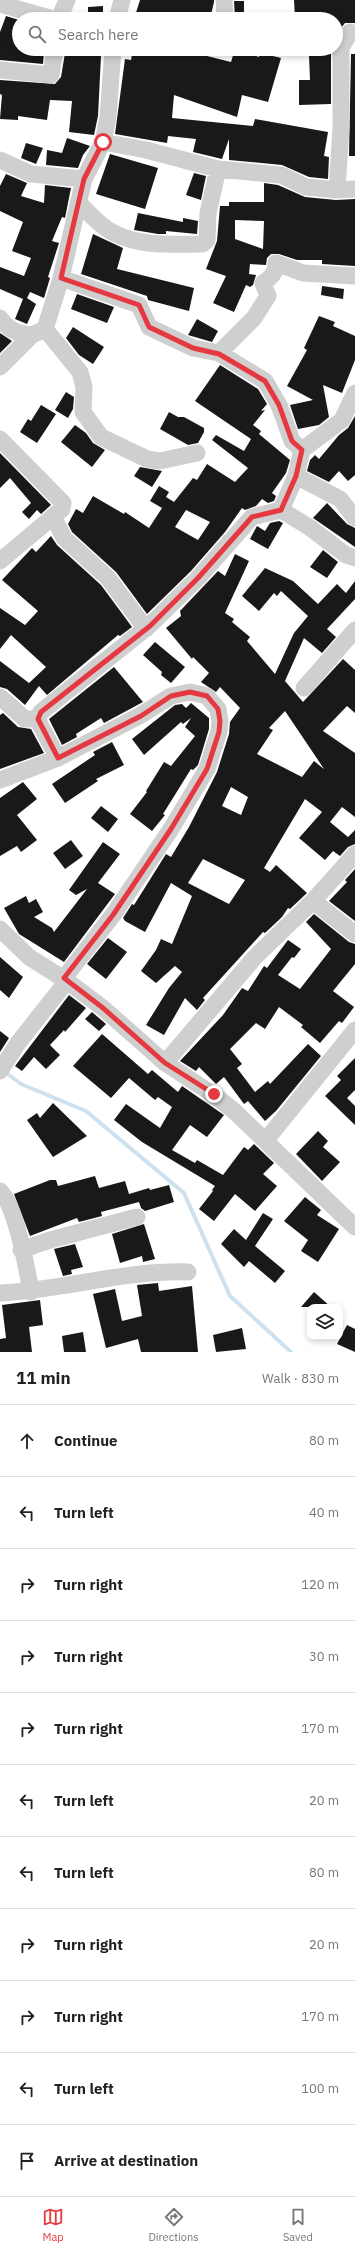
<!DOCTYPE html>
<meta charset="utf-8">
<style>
body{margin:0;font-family:"IBM Plex Sans",sans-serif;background:#f6f6f6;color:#222}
.controls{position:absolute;right:12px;bottom:12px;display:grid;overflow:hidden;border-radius:8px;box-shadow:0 2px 6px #0003}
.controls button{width:36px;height:36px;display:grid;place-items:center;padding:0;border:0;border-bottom:1px solid #e0e0e0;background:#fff;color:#222;font:20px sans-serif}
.stop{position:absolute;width:12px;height:12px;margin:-9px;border:3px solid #e63840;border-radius:50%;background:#fff}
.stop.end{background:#e63840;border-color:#fff;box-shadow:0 1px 4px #0008}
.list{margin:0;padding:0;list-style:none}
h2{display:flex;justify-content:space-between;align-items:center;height:52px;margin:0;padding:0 16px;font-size:17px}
h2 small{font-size:13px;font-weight:400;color:#767676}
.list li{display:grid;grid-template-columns:26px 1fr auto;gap:12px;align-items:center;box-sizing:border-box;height:72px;padding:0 16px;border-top:1px solid #e0e0e0}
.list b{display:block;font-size:15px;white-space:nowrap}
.list em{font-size:13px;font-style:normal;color:#767676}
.icon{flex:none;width:22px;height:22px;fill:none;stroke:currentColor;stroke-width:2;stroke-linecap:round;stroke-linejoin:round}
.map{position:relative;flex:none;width:355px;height:1352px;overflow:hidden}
.search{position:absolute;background:#fff;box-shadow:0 2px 6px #0003;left:12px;right:12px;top:12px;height:44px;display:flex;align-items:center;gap:10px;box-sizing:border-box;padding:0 14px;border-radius:22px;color:#767676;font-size:15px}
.sheet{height:844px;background:#fff}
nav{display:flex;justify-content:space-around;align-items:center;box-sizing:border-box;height:56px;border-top:1px solid #e0e0e0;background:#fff;font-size:11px;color:#767676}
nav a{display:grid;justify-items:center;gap:2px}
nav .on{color:#e63840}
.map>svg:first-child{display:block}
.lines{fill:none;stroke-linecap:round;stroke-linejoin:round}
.stream{stroke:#cee1ee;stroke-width:4}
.building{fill:#191919;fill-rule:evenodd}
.minor{stroke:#cfcfcf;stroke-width:17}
.route{stroke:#e63840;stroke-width:5}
</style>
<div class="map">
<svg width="355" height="1352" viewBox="0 0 355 1352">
<rect width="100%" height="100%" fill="#fff"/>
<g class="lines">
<!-- stream -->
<path class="stream" d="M5,1072l16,12 65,27 98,82 46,103 61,56"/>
</g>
<!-- building -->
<path class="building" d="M140,0h74v2l-4,17h-76z
M294,0h61v23h-10l-5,6 -4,1v-11h-41z
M234,1h10v18h-9z
M103,6v11l-15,1v-11z
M6,16l13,4v29l25,3 -1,12 -43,-4v-28z
M133,49h68l-2,5 32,8 4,-13 24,8 1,-4 21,5 -13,44 -26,-7 -5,22 -63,-22 -2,23 81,8 2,-7 73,13 -4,24 5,1 -1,22 -19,-2 -27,-12 -53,-5v-21l-7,20 -29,-7 3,-13 -28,-3 -1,7 -52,-9 10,-75 6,1z
M65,53l36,3 -3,60 -4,19 -25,-3 3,-31 -22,-1 -3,20 -29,-4v4l-18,-1 2,-24 -2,-1v-14l55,4 6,-7z
M325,54h6v50l-32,1v-25h11l-1,-25z
M351,54h4v102h-6z
M67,138l23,8 -7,9 -5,13 -32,-3 1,-15 15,3z
M26,143l17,5 -7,16 -15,-6z
M110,154l48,14 -13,41 -49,-15z
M194,173l12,3 -5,24 -15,-5z
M6,174l21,9 -6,13 23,7 1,-18 26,3 -6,30 -3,-1 -10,24 7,2 -11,34 2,1 -6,20 -14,-6 -3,6 9,6 -9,20 -12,-5 8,-20 -23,-10v-22l24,9 7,-18 -19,-7 11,-29 -23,-11v-25z
M264,183l14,2 27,12 31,3 19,-1v67l-33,-2v-4h-25l-18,-6h-8l-4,4 -1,7 -16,-1 -1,10 7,1 -3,10 -3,2 -4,-2 -12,27 -21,-9 13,-27 -20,-7 11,-28 3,-35h9v-4h35zM235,220l29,1 -1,28 -28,-10z
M138,213l45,9v-4l15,3 -1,13 -31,-3v3h-8l-24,-4z
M93,234l30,14 -6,21 77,19 -5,23 -41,-11 -1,-4 -66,-22z
M322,286l22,3 -1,10 -22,-4z
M77,294l37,13 -7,16 -36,-14z
M319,316l16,6 -2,4 22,10v24l-13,33 -19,-8 6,32 -10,8 -21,4 -8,-24 23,-5 -26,-14 20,-36 -3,-2z
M197,319l21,12 -6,11 -24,-7z
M73,327l31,20 -11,17 -14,-9 -13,-17z
M0,333l12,8 -12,12z
M220,365l38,24 9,15 -6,7 4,-1 -12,15 8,6 -2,3 31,26 -4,13 -14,20 4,3 -2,5 -6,2 -6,-4 -6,7 -11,4 -3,-2 -17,24 -34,39 -44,43 -31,-42 -44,-40 -4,-8 8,-15 7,4 10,-17 31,18 1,-2 24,16 13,-20 -12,-7 9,-15 10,6 -3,5 8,5 19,-24 4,2 10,-16 28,18 13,-14 -36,-28 4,-5 28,16 7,-12 -56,-38zM186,510l24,12 -12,18 -23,-13z
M66,392l8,5 -1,12 -5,9 -13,-8z
M41,405l15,9 -19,29 -17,-11 8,-13 3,2z
M169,412l9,5h6l20,11v4l-6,11 -10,2 -28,-16z
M355,416v59l-7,6 -9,-10 -10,11 -22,-11 3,-11 5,-5 4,4 20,-24 9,-7z
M75,425l11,8 7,10 12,7 -13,17 -31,-25z
M0,453l51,52 -10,9 -4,-4 -8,9 -7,-7 9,-9 -21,-25 -10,10z
M140,467l22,4 -10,16 -18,-11z
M327,503l20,21 8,4v19l-42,-29z
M279,521l4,2 -15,26 -18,-10 7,-13 8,5 5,-8z
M51,536l6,9 44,40 31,42 -12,9 -2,-1 -71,60 -8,-9 -14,19 -18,-16 -7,-2v-26l29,22 17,-16 -35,-32 -11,14v-41l25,17 13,-14 -36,-31 30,-32 4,4z
M323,550l15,12 -11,16 -17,-11z
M235,554l14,7 -24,52 9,6 -2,3 18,15 -3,4 28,33 19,-41 14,-17 -27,-25 -4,5 -3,-3 -15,18 -17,-15 23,-28 28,13 25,23 19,-20 9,9 9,-12v18l-28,30 9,8 -14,16 -18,-15 -19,43 18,21 40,-43 12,11v43l-8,-7 -24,25 32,22v64l-13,-10 -12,15 18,15 7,-7v14l-7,3 -8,9 -7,-5 -8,9 -26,-22 23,-26 -17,-13 -41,69 6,4 6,-7 31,28 -17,16 -2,-1 -6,9 -17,16 -2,-1 -60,66 2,2 -8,10 -12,-12 -21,37 -18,-10 23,-37 13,-16 -7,-6 -19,17 -15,-12 15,-21 5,-11 11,5 20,-48 -21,-13 -26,49 -20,-11 -2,-3 9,-14 2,1 32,-51 5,3 18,-30 28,-55 12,-38 1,-12 10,-14 -20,-21 -4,5 -15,-10 8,-9 -16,-16 -1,2 -26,-31 15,-12 -1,-5 38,-40 7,5zM285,711l33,49 6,9 -10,-8 -12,16 -45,-23 16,-24 -4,-2zM231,787l17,10 -7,18 -19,-9zM203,859l42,21 -16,24 -41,-21z
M155,642l30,25 -14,16 -10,-8 1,-3 -19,-17z
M114,667l29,35 -39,21 -3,-5 -25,16 1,3 -15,8 -13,-26z
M191,703l18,15v11l-11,36 -5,5 -2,-1 -28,45 2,1 -13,16 -22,-17 17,-22 -1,-1 18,-29 7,4 24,-30 -10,-9 6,-9 -8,6 -2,-2 -37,33 -12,-16 43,-34 7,-1 4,4z
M3,713l15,14 13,2 13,24 -44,16v-54z
M112,742l12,23 -28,14 2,2 -33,22 -13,-19 43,-29 -2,-3z
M23,782l14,17 -20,16 20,25 -16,12 -4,-6 -17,10v-58z
M101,806l17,13 -10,13 -17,-14z
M71,840l12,16 -18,13 -12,-16z
M103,842l17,12 -22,29 17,11 -51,68 -45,-28 -15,-26 22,-12 3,7 7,-4 7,13 -9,5 18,11 2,4 33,-43 -11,6 -7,-5z
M355,869v52l-26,-20 18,-19 -2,-2z
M314,914l35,28 6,2v20l-22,27 21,16 -12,16 -3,-2 -19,22 -19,-16 2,-2 -24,-18 -14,22 -9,-6 -26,26 12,15 -5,4 18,24 13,-11 2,3 38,-40 13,12 -45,55 -11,10 -17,-20 -4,3 -20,-27 -8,7 -17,-17 -3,4 -16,-10 43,-46 19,-27 6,3 16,-25 3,2 21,-28 13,9 -7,9 -2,-1 -14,18 22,14 31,-40 -25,-27z
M108,938l19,14 -21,27 -19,-15z
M0,957l23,20 -14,21 -9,-8z
M69,995l17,13 -21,24 -1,-2 -14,15 10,10 -14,14 -12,-12 -12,14 -7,-5z
M92,1012l14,12 -7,7 -14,-12z
M0,1031l9,7 -9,14z
M102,1034l46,40 4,-4 26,22 4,-6 42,29 -17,22 -17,-12 -18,25 23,13 2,-3 26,15 21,-28 4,3 6,-6 20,19 -11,11 14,12 -22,25 -20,-17 -21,27 -15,-12 14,-18 -1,-1 3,-4 -73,-44 -28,-22 12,-16 34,24 12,-21 -14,-10 -3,3 -26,-22 -18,20 -38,-32z
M355,1058v32l-8,8 8,8v19l-30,-29 16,-16 -4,-4z
M53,1103l34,33 -34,21 -26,-37 10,-7 3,5z
M318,1131l10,10 -5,6 17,15 -18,19 -26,-27z
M95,1176l4,12 26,-7 4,13 20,-6 1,2 19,-5 5,17 -29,9 -4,-3 -2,-6 -38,10 1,4 -23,6 -2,-4 -47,18 -16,-42 36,-14h6l2,6z
M305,1197l16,13 -4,5 22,14 -21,33 -17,-11 7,-11 -24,-19z
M263,1213l10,6 -18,27 30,25 -10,12 -26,-22 -5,6 -23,-23 13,-15 12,11z
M144,1224l11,35 -12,3 -1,-6 -22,7 -8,-29z
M75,1244l8,23 -12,3 1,4 -9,2 -9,-27z
M158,1283l1,8 33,-5 6,66h-57l-3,-13 -32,9 -13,-54 22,-5 7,32 20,-5 -5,-31z
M314,1292l17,15h-30z
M40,1300l3,25 -14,2 3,25h-32v-13l6,-1 -4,-33z
M347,1325l8,4v23l-18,-8z
M242,1328l4,21 -30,3 -3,-17z
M83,1332l3,20h-22l-2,-16z"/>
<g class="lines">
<!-- minor -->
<path class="minor" d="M224,0l1,19
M4,5l49,14
M59,19l8,-19
M117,19l5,-19
M0,70l51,5 4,-26
M103,142l43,8 72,19 63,6 25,12 31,3 18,-1
M0,160l31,14 53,5
M337,190l4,-62v-80l9,-16
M79,203c10,10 22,24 35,30 26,14 59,11 88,11l5,-4 1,-27 10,-44
M61,278l78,27 10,22 44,21 26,5 46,28 14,24 13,36 10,9
M0,318c8,12 18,16 32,17
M45,329l35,43 4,15 -1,25 18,25 46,22 13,2 37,-8
M219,353l35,-35 14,-22 -5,-13c8,-5 13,-10 13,-20l27,10 52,3
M0,367l32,-32 13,-6 16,-51 23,-99 19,-37 5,-25 5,-68
M0,439l63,64 -1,6 -62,52
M296,476l44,23 15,19
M281,510l28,17 37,28 9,3
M53,516l11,22 44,40 38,51
M304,688l51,-58
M0,697l25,22h12l4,-7 109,-87 48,-47 54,-61 29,-7 15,-34 6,-26 40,-30 13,-27
M37,719l21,39
M0,780l58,-22 83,-43 30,-19 19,-4 17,4 11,13 2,12 -1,10 -12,38 -36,60 -58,86 -49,63
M313,901l42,33
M0,929l29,28 38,24 36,27 62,55 49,32 19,15 122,117
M165,1063l90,-106 58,-56 42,-47
M0,1071l18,-28 49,-62
M266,1140l89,-110
M0,1191c16,15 27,78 31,101
M21,1250l29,-10 87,-23
M0,1293c63,-3 125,-23 188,-21"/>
</g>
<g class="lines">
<!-- route -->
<path class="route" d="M103,142l-19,37 -23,99 78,27 10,22 44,21 26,6 46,27 14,24 13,36 10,9 -6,26 -15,34 -29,7 -54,61 -48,48 -109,86 -3,7 20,39 83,-42 30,-20 19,-4 17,4 11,13 2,12 -1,11 -12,37 -36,60 -58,86 -49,63 39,30 62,55 49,31"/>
</g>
</svg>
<div class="controls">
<button><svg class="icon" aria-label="layers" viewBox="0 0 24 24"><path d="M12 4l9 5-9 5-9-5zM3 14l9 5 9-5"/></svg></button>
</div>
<div class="stop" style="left:103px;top:142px"></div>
<div class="stop end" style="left:214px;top:1094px"></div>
<div class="search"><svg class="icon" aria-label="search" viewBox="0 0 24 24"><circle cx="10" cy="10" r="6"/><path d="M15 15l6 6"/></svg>Search here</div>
</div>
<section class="sheet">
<h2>11 min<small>Walk · 830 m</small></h2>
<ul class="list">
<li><svg class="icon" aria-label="ahead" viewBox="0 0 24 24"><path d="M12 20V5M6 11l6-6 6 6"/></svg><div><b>Continue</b></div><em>80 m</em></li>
<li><svg class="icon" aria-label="left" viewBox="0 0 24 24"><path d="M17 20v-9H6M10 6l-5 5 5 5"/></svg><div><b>Turn left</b></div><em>40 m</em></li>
<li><svg class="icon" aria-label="right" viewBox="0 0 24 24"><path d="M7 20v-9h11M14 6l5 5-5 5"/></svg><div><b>Turn right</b></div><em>120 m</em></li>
<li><svg class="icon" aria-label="right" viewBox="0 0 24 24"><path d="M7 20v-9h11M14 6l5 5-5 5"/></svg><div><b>Turn right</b></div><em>30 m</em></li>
<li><svg class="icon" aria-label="right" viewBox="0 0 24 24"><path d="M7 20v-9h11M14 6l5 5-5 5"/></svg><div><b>Turn right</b></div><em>170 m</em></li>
<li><svg class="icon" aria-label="left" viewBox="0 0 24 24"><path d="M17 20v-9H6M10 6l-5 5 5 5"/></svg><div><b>Turn left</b></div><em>20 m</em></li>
<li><svg class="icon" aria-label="left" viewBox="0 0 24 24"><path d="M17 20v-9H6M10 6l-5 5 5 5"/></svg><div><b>Turn left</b></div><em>80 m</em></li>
<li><svg class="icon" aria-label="right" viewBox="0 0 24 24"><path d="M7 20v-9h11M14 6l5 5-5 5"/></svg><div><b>Turn right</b></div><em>20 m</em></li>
<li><svg class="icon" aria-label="right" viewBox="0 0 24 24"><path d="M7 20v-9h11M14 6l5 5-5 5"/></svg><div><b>Turn right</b></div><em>170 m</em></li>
<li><svg class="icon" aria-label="left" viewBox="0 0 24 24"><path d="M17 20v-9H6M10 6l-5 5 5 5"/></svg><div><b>Turn left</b></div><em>100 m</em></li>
<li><svg class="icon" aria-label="arrive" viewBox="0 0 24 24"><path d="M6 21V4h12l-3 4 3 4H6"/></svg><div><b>Arrive at destination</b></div></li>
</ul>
</section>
<nav>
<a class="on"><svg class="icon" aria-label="map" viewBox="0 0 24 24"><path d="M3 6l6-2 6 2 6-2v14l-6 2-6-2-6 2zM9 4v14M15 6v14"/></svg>Map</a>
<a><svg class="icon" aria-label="directions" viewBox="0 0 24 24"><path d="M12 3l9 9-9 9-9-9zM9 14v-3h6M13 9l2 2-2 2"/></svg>Directions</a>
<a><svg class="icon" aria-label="saved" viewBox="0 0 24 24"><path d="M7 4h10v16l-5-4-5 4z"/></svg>Saved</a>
</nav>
